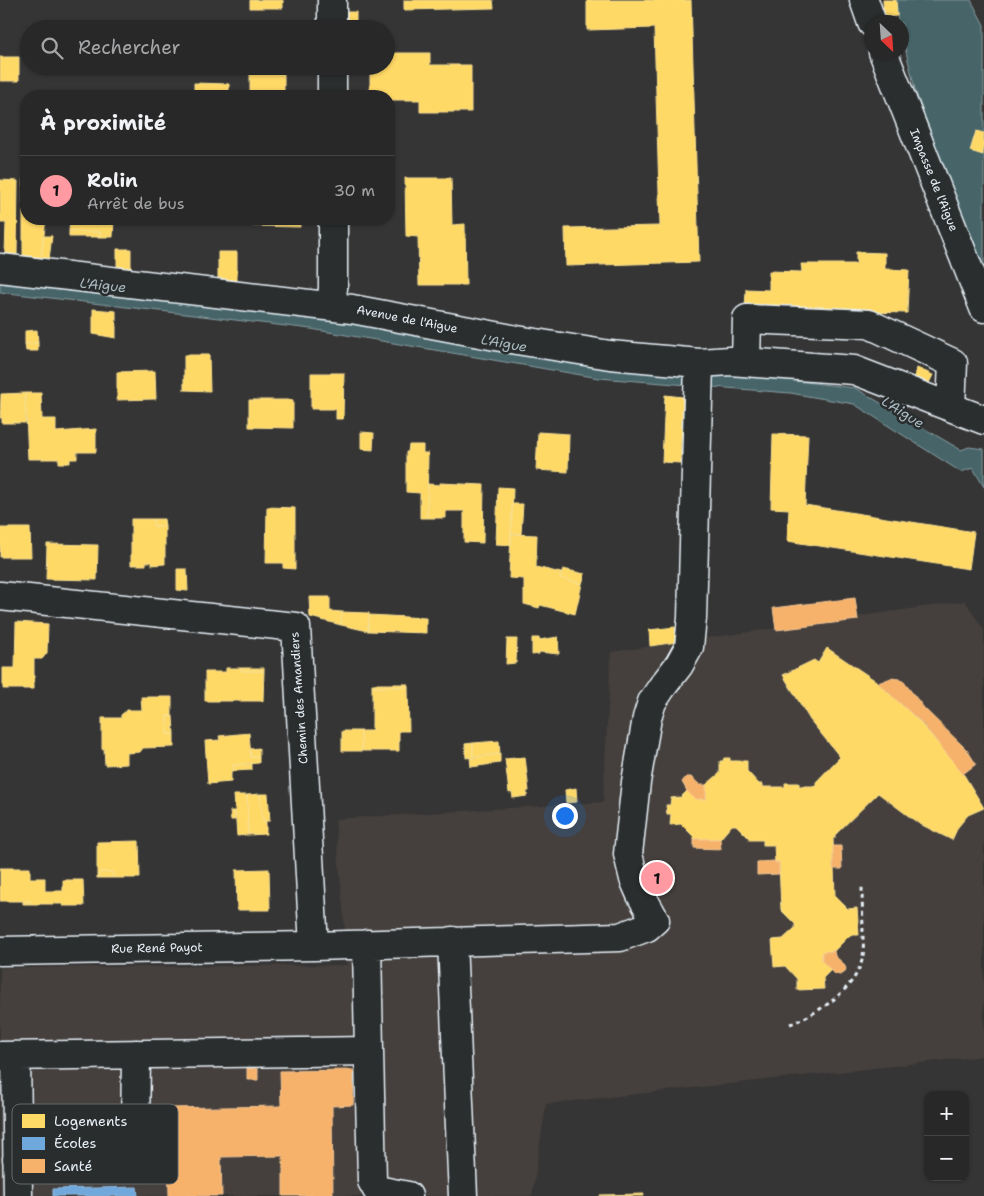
<!DOCTYPE html>
<html lang="fr">
<meta charset="utf-8">
<style>
body{margin:0;font-family:"Shantell Sans",sans-serif;background:#303030;color:#f1f3f6}
.controls{position:absolute;right:15px;bottom:15px;display:grid;overflow:hidden;border-radius:10px;box-shadow:0 1px 4px #0004}
.controls button{width:45px;height:45px;display:grid;place-items:center;padding:0;border:0;border-bottom:1px solid #444445;background:#282828;color:#f1f3f6;font:25px sans-serif}
.compass{position:absolute;left:864px;top:15px;width:45px;height:45px;border-radius:50%;background:#282828;box-shadow:0 1px 4px #0004;rotate:155deg}
.you{position:absolute;left:564px;top:815px;width:18px;height:18px;margin:-12px;border:4px solid #fff;border-radius:50%;background:#1a73e8;box-shadow:0 0 0 8px #1a73e833}
.badge{display:grid;place-items:center;width:32px;height:32px;border-radius:50%;background:#ff9aa2;color:#111;font-size:16px;font-weight:700}
.pin{position:absolute;translate:-50% -50%;border:2px solid #fff;box-shadow:0 1px 5px #0006}
.list{margin:0;padding:0;list-style:none}
h2{display:flex;justify-content:space-between;align-items:center;height:65px;margin:0;padding:0 20px;font-size:21px}
h2 small{font-size:16px;font-weight:400;color:#a5a6a8}
.list li{display:grid;grid-template-columns:32px 1fr auto;gap:15px;align-items:center;box-sizing:border-box;height:70px;padding:0 20px;border-top:1px solid #444445}
.list b{display:block;font-size:19px;white-space:nowrap}
.list p{margin:0;font-size:16px;white-space:nowrap;color:#a5a6a8}
.list em{font-size:16px;font-style:normal;color:#a5a6a8}
.icon{flex:none;width:28px;height:28px;fill:none;stroke:currentColor;stroke-width:2;stroke-linecap:round;stroke-linejoin:round}
.map{position:relative;flex:none;width:984px;height:1196px;overflow:hidden}
.search{position:absolute;background:#282828;box-shadow:0 1px 4px #0004;left:20px;top:20px;width:375px;height:55px;display:flex;align-items:center;gap:12px;box-sizing:border-box;padding:0 18px;border-radius:28px;color:#a5a6a8;font-size:19px}
.panel{position:absolute;background:#282828;box-shadow:0 1px 4px #0004;left:20px;top:90px;width:375px;height:135px;border-radius:20px}
.map>svg:first-child{display:block}
.built{fill:#453f3d}
.water{fill:#476569;stroke:#879da2}
.homes{fill:#ffd966;stroke:#f8e092}
.schools{fill:#6fa8dc;stroke:#93bee4}
.health{fill:#f6b26b;stroke:#f2c595}
.lines{fill:none;stroke-linecap:round;stroke-linejoin:round}
.minor-casing{stroke:#e8f1f8;stroke-width:31}
.path{stroke:#e8f1f8;stroke-width:3;stroke-dasharray:4 4;stroke-linecap:butt}
.minor{stroke:#2a2d2e;stroke-width:28}
.labels{text-anchor:middle;dominant-baseline:central;stroke-width:5;stroke-linejoin:round;paint-order:stroke}
.street-label{font-size:12px;fill:#e8f1f8;stroke:#2a2d2e}
.water-label{font-size:14px;font-style:italic;fill:#a8b9bf;stroke:#2a2d2e}
.key{fill:#2a2d2e;stroke:#63686b;stroke-width:1}
.key-label{font-size:14px;fill:#e8f1f8}
</style>
<div class="map">
<svg width="984" height="1196" viewBox="0 0 984 1196">
<rect width="100%" height="100%" fill="#363535"/>
<filter id="ink" filterUnits="userSpaceOnUse"><feTurbulence type="fractalNoise" baseFrequency=".02" numOctaves="2"/><feDisplacementMap in="SourceGraphic" scale="10" xChannelSelector="R" yChannelSelector="G"/><feConvolveMatrix kernelMatrix="1 2 1 2 8 2 1 2 1" color-interpolation-filters="sRGB"/></filter>
<g filter="url(#ink)">
<!-- built -->
<path class="built" d="M965,601l19,29v426l-438,48 -14,92h-532v-228l348,-3 -13,-146 268,-17 8,-150z"/>
<!-- water -->
<path class="water" d="M896,0h75l13,25v250l-68,-182 -14,-58v-13h-4z
M0,278l306,36 448,62 101,12 106,62 8,-3 15,2v38l-11,-19 -12,4 -107,-68 -64,-11 -191,-15 -288,-49 -311,-37z"/>
<!-- homes -->
<path class="homes" d="M250,0h33v8h-33z
M404,0h89l1,8 -90,2z
M587,0h104l8,262 -133,4 -1,-38 95,-2 -6,-198 -67,2z
M883,0h13l1,16 -13,1z
M347,12h9v13l-9,1z
M252,25h26v4h-26z
M386,53h44v12h41v47h-51v-12h-31v-4h-19v-30h16z
M0,57h19v24h-19z
M37,66h57v6l-57,-1z
M250,66h28v8h6v18l-34,-1z
M278,68h6v6h-6z
M194,83l35,1v12h-35z
M976,131l8,2 -1,22 -13,-4z
M23,178h3v25h-3z
M405,178h46l1,47 13,-1 1,61h-47l-1,-48 -12,-1z
M0,180l18,1 -1,75 -12,-2 1,-31h-6z
M23,210h3v9h20l-5,39 -18,-2z
M70,219h44l-1,18h-13v-5l-31,-1z
M252,219h48v8l-48,-1z
M69,231l31,1v5h-31z
M43,236h9l-3,23 -8,-1z
M117,249h14v20l-14,-1z
M218,252h19v29l-19,-2z
M856,252l29,1v16l24,1 -2,43 -162,-4 1,-20 23,1v-19l33,1 -1,-8h55z
M93,309l23,2v27l-23,-4z
M37,330l1,13 -13,1v-13z
M38,343v8h-12l-1,-7z
M184,355h25l1,36 -26,-1z
M917,368l16,7 -5,10 -15,-6z
M155,371l1,28 -39,1v-28z
M311,373h33l-1,46h-7v-10h-25z
M25,393h16l1,26h14v13l40,-3v23h-19v7h-7v4h-11v-4h-31z
M25,393l1,30h-24v-5h-2l1,-24z
M665,395l18,2 -3,66 -18,-1z
M249,400h44v28l-44,-1z
M361,432l13,1 -1,17 -12,-1z
M538,432l31,2 -1,38 -32,-2z
M773,434l35,1 -3,70 169,27 -5,37 -182,-28 2,-32 -18,-1z
M409,445h14v8h5l-1,65h-7v-25l-14,-1v-40h2z
M440,483l44,2 -1,58 -19,-1v-31h-18v7h-19l1,-34 12,1z
M498,487l15,1 -2,57 -15,-1z
M512,504h11l-2,30h-10z
M267,507l28,1v61l-12,-1v-5h-17z
M131,519h22l1,7h11v38l-13,1v-3h-6v3h-15z
M153,519h11l1,7h-11z
M0,528h30l1,29h-31z
M511,534l26,1 -1,32 25,6 -1,5 22,6 -7,30 -35,-9 -1,3 -15,-4v-25l-15,-1z
M47,544l51,1 -1,35 -51,-1z
M177,569h10l1,22 -11,-1z
M563,569l22,5 -3,10 -22,-6z
M309,597h21v14l12,1 -1,13 -31,-8z
M342,612l27,1 -1,18 -27,-6z
M369,615l57,3v15l-58,-2z
M16,622l32,2 -1,29 -5,6h-8v30h-31v-21h12z
M675,627l2,15 -27,4 -1,-16z
M558,637l1,17 -20,-2v2l-7,1v-17h7v2z
M507,639h10l-1,24 -10,1z
M827,648l55,37 38,37 41,48 23,38 -16,7 -10,12 -6,13 -34,-17 -40,-30 -43,42v3h-2l2,58 13,13 9,-1 2,27h-9l-16,16 -12,1v9l9,9 -8,8 1,11 -27,1v-11l-12,-13 -11,1 -2,-27 11,-1 12,-11v-4l-14,-14 -2,-48 -4,1 -1,-18h-11v-5h-14v-2l-13,-13h-4l-12,14h-26v-2l-13,-13 -11,1 1,-11h-4l-1,-9h4l1,-7 10,-1 6,-6 8,8h11v-14l14,-12v-12h3l1,-3h6v3h17v10l12,13h4v3h22v-4h14v3h17v-4l24,-25 -30,-37 -27,-45 31,-15 4,3z
M226,668h16v3h22l-1,30h-58v-29h21z
M242,668h22v3h-22z
M372,684h36v3h-36z
M372,687h36l1,44h-10v20h-37l-1,-20h11z
M141,697h31v19h-5v18h7v13l-31,1 -3,4 -13,1v11l-22,1 -1,-17 -2,1v-31h19v-3l6,-5h15z
M167,716h6l1,18h-7z
M342,731h19l1,20h-20z
M249,733l2,24h8v6l-26,2 1,6h-3v11l-23,2 -3,-43 15,-1 -1,-4z
M499,741l1,13 -27,3v-14z
M473,743v14l-7,1 -1,-14z
M259,748v9h-8l-1,-8z
M500,754v9l-29,4 -1,-9z
M525,757l4,34h-2v5l-14,2 -1,-6 -3,1 -4,-34z
M252,764v6l-18,1 -1,-6z
M576,788l1,14 -11,1 -1,-13z
M260,794h8l2,27h-7z
M260,794l3,27h3v13l-18,1 -1,-40z
M234,795h13l1,40 -11,1z
M230,811h5v9h-4z
M139,841l1,37h-26l-2,-6h-12l-2,6h-1v-36z
M0,868h30v10h15v13h18v-11h20l1,26h-21l-1,-2h-32v-3h-30z
M269,869l1,41h-33l-1,-40z
M100,872h12l2,6h-16z
M23,901h7v3h-7z
M644,1194v2h-44v-1z"/>
<!-- schools -->
<path class="schools" d="M137,1187l1,9h-85v-7z"/>
<!-- health -->
<path class="health" d="M855,598l3,22 -82,10 -3,-22z
M891,678l8,1 5,3 20,26 43,42 9,14 -13,10 -41,-51 -44,-40z
M686,777h5l9,8h6v14h-11l-8,-8 -5,-9z
M694,839h26l1,10 -27,-1z
M833,846h8l1,23h-9z
M775,861v2l4,-1v12l-22,1v-13z
M834,951l1,5 9,8 2,5 -2,4 -4,2 -5,-1 -13,-13v-9z
M247,1068l11,1v11h-11z
M354,1070l-1,35 -21,1 1,90h-50v-40l-62,1 1,39h-53l-2,-88 114,-2 -1,-35z"/>
<g class="lines">
<defs>
<path id="minor" d="M332,0v29
M864,0l8,23
M883,52l101,256
M332,66v30
M0,268l352,41 165,31 93,15 89,8 31,-2 124,9 130,50
M331,306l2,-18v-69
M746,362l1,-43 122,5 84,39 -2,44
M0,596l296,31 18,319
M452,941l11,255
M0,951l314,-5 306,-9 27,-10 8,-7 -14,-25 -7,-16 -6,-25 8,-72 11,-64 5,-16 10,-15 17,-22 10,-18 3,-29 7,-255
M369,1051l3,130 5,9 31,6
M0,1056l369,-5 -2,-107
M16,1056l2,140
M17,1159l103,-5 8,-4 7,-8 1,-88"/>
</defs>
<!-- minor casing -->
<use href="#minor" class="minor-casing"/>
<!-- path -->
<path class="path" d="M790,1024c29,-11 67,-35 73,-68 1,-6 0,-14 0,-20 0,-16 -1,-33 -1,-50"/>
<!-- minor -->
<use href="#minor" class="minor"/>
</g>
</g>
<g class="labels">
<!-- street labels -->
<g class="street-label">
<text transform="translate(934 180) rotate(68)">Impasse de l'Aigue</text>
<text transform="translate(407 319) rotate(11)">Avenue de l'Aigue</text>
<text transform="translate(299 698) rotate(-94)">Chemin des Amandiers</text>
<text transform="translate(157 948) rotate(-1)">Rue René Payot</text>
</g>
<!-- water labels -->
<g class="water-label">
<text transform="translate(103 285) rotate(6)">L'Aigue</text>
<text transform="translate(504 343) rotate(10)">L'Aigue</text>
<text transform="translate(903 412) rotate(32)">L'Aigue</text>
</g>
</g>
<!-- legend -->
<rect x="12" y="1104" width="166" height="80" rx="8" class="key"/>
<rect x="22" y="1114" width="23" height="14" fill="#ffd966"/>
<rect x="22" y="1137" width="23" height="13" fill="#6fa8dc"/>
<rect x="22" y="1159" width="23" height="14" fill="#f6b26b"/>
<g class="key-label">
<text x="54" y="1126">Logements</text>
<text x="54" y="1148">Écoles</text>
<text x="54" y="1171">Santé</text>
</g>
</svg>
<div class="controls">
<button>+</button>
<button>−</button>
</div>
<svg class="compass" viewBox="-18 -18 36 36"><path d="M0-13l5 13h-10z" fill="#e53935"/><path d="M0 13l5-13h-10z" fill="#a5a6a8"/></svg>
<div class="you"></div>
<div class="pin badge" style="left:657px;top:878px">1</div>
<div class="search"><svg class="icon" aria-label="search" viewBox="0 0 24 24"><circle cx="10" cy="10" r="6"/><path d="M15 15l6 6"/></svg>Rechercher</div>
<section class="panel">
<h2>À proximité<small></small></h2>
<ul class="list">
<li><span class="badge">1</span><div><b>Rolin</b><p>Arrêt de bus</p></div><em>30 m</em></li>
</ul>
</section>
</div>
